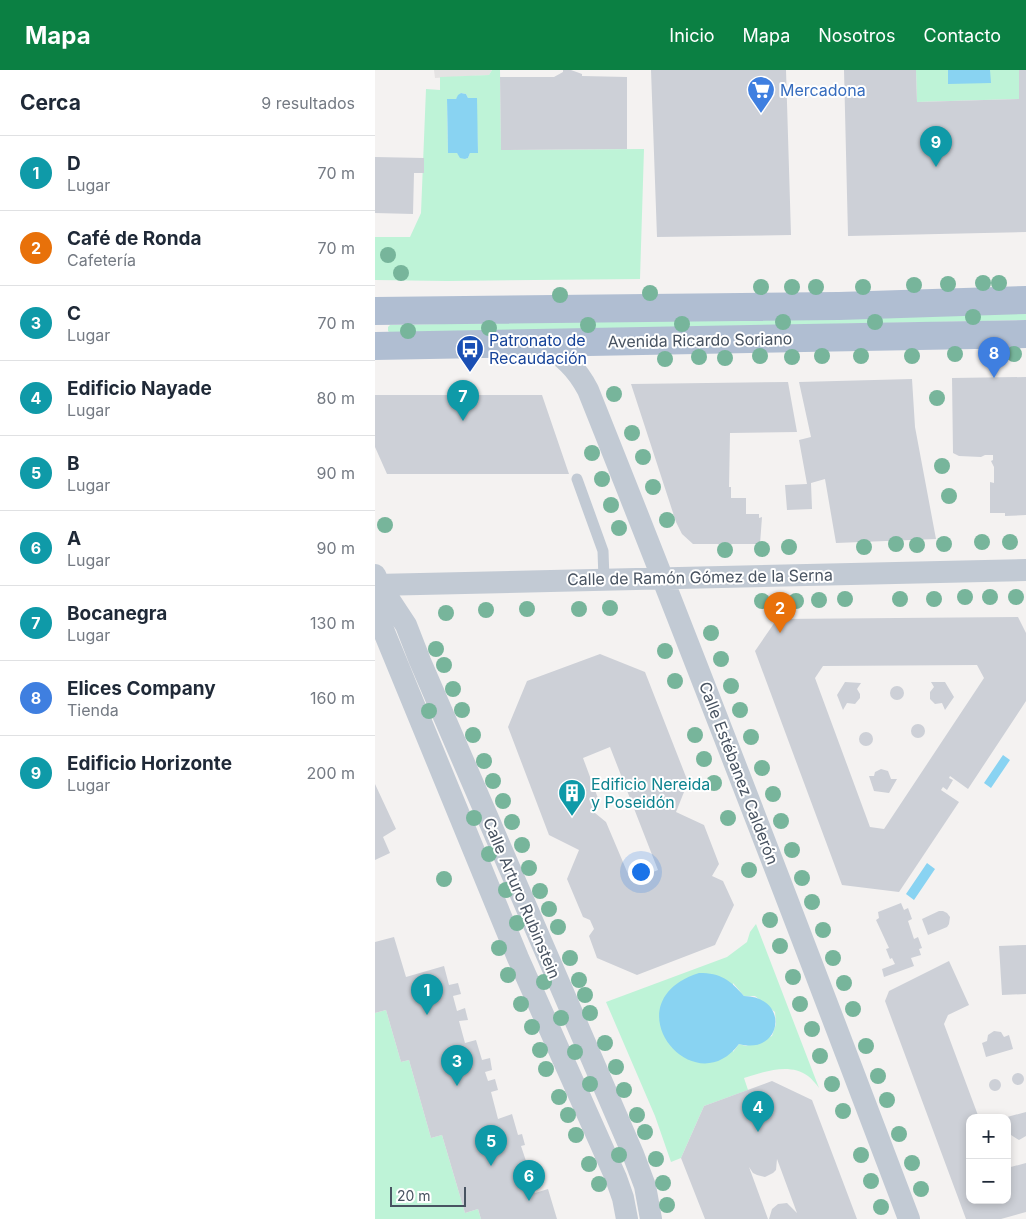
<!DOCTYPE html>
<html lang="es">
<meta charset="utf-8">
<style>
body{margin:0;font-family:Inter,sans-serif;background:#f6f6f7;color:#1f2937}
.controls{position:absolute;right:15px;bottom:15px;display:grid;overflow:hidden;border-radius:10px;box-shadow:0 2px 8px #0003}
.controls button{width:45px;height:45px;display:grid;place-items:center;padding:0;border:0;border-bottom:1px solid #e0e1e3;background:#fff;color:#1f2937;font:25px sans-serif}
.scale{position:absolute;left:15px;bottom:12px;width:76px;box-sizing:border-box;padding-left:5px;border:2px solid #485361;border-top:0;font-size:14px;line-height:18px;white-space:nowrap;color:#485361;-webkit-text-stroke:4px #fff;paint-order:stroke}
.you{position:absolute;left:265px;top:801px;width:18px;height:18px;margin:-12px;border:4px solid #fff;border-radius:50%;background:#1a73e8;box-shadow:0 0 0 8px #1a73e833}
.badge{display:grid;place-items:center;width:32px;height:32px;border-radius:50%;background:#0b8043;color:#fff;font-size:16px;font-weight:700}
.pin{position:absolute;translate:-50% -41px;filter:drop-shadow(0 1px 2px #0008)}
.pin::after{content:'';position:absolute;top:26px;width:18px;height:15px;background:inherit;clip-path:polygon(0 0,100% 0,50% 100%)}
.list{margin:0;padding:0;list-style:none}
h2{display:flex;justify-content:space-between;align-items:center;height:65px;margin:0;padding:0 20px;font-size:21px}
h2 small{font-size:16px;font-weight:400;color:#747a83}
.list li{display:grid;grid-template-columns:32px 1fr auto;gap:15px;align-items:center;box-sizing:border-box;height:75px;padding:0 20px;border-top:1px solid #e0e1e3}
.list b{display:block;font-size:19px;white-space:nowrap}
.list p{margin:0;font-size:16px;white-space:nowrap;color:#747a83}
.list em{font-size:16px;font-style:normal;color:#747a83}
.map{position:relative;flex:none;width:651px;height:1149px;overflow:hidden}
header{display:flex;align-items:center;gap:30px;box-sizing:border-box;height:70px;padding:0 25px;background:#0b8043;color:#fff}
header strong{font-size:24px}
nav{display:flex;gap:28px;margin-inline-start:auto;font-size:18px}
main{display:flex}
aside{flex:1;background:#fff}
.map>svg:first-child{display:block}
.education{fill:#e5e3e3}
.green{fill:#bef3d7;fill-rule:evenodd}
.water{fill:#89d3f2}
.building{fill:#cdd0d7;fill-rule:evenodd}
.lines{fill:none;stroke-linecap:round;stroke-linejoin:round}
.service{stroke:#c2cad4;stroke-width:11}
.minor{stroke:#c2cad4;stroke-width:22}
.primary{stroke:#b0bed2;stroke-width:28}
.tree{fill:#77b59b}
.labels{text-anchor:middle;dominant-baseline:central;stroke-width:4;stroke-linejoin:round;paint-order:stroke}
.shop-label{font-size:16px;fill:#366cbe;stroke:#fff;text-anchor:start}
.transit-label{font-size:16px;fill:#164399;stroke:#fff;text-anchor:start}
.street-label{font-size:16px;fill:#485361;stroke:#fff}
.culture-label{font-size:16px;fill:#0d838f;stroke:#fff;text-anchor:start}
</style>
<header>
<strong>Mapa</strong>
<nav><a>Inicio</a><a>Mapa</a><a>Nosotros</a><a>Contacto</a></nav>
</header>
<main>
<aside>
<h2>Cerca<small>9 resultados</small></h2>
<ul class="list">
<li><span class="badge" style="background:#0f9aa8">1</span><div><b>D</b><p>Lugar</p></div><em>70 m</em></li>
<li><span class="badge" style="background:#e8710a">2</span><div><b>Café de Ronda</b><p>Cafetería</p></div><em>70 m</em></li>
<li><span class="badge" style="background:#0f9aa8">3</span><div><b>C</b><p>Lugar</p></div><em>70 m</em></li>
<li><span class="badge" style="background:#0f9aa8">4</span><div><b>Edificio Nayade</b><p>Lugar</p></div><em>80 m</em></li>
<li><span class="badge" style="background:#0f9aa8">5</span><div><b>B</b><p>Lugar</p></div><em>90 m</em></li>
<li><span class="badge" style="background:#0f9aa8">6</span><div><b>A</b><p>Lugar</p></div><em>90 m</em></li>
<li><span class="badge" style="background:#0f9aa8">7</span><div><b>Bocanegra</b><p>Lugar</p></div><em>130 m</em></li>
<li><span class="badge" style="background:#3f7fe0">8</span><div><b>Elices Company</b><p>Tienda</p></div><em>160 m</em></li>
<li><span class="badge" style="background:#0f9aa8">9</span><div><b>Edificio Horizonte</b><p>Lugar</p></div><em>200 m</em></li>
</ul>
</aside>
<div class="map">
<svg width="651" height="1149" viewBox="0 0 651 1149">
<rect width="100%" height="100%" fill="#f4f2f1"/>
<!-- education -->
<path class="education" d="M59,0h58l-3,5 -54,3z"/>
<!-- green -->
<path class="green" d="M117,0h8l1,80 143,-1 -4,130 -193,2 -72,-1v-43h35l11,-24 5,-124 14,1v-13l49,-2zM86,23l5,1 2,4h8l2,55h-8l-2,5 -3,1 -8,-6h-9l-1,-54h9z
M541,0h103v29l-102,3z
M651,243v7l-636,13 -2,-2v-4l2,-2z
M381,854l63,164c-3,-4 -7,-9 -11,-12 -19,-14 -44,-4 -64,2l4,12 -44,16 -23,52 -10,4 -16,-46 -49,-114 121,-45 20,-15 3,-10zM358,913l11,13h11l20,16 1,12 -4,12 -26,10 -7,-2 -6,8z
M11,940l15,52 8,-2 22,78 11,-3 23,78 13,-4 3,10h-106v-206z"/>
<!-- water -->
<path class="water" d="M573,0h42l1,13 -43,1z
M86,23l5,1 2,4h9l1,55h-8l-2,5 -3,1 -5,-1 -3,-5h-9l-1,-54h9l2,-4z
M628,685l7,5 -19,28 -7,-5z
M552,793l8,6 -21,31 -8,-6z
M324,903c22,0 31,7 45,23 47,1 38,60 -5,48 -46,62 -130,-42 -40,-71z"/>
<!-- building -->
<path class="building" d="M188,0h8l11,4v2l45,1v72l-126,1 -1,-73h54l9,-5z
M276,0h135l5,165 -134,2z
M469,0h72l1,32 102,-3v-29h7v162l-178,4z
M0,87l49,1v15h-10l-1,41 -38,-1z
M651,307v138l-21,1v-3h-15v-31l4,1v-16l-3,-6 2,-1v-5h-8l-4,2 -22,-1 -6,-3 -1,-75z
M537,309l3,48 21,112 -100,4 -11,-64 -14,4 1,26 -25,1 -2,-25 22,-1 -8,-44 12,-3 -12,-55z
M413,312l9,50 -67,1 -1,54h2v11h15v16h13v4l3,-1 -2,27h-67l-11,-10 -6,-12 -45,-138z
M0,325h167l27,79h-182l-12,-27z
M643,547l8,16v68l-58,88 -18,-13 -1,2 4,2 -6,10 -4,-3 -2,3 18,12 -60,90 -57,-7 -87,-234 22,-32zM602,595l7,13 -100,151 -14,-2 -55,-149 8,-12z
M225,584l45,18 43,110 -12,30 28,13 15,39 -7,12 11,5 11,24 -19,40 -78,30 -40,-17 -8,-22 5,-7 -4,-9 -7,-3 -16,-38 12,-29 -30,-15 -41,-108 19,-46zM235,677l48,123 -27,11 -25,-59 -11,-9 4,-12 -16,-43z
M470,612l16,1 -4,6 3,5v4l-5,6 -8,-1 -4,7 -6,-15z
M556,612h14l9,15 -9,13 -3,-7 -7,1 -5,-5v-7l4,-5z
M515 623a7 7 0 1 1 14 0a7 7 0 1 1-14 0Z
M536 661a7 7 0 1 1 14 0a7 7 0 1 1-14 0Z
M484 669a7 7 0 1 1 14 0a7 7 0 1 1-14 0Z
M506,699l7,2 3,8h6l-8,14 -15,-2 -5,-15h5l1,-4z
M0,714l21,45 -13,8 7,16 -15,7z
M526,833l3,7 4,-2 4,11 -4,2 6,18 4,-2 4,11 -3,1 2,6 -10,3 3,8 -30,11 -2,-8 13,-5 -3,-6 -2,1 -4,-10 3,-1 -13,-28 3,-2 -1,-6z
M564,841h4l4,2 3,4 -1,7 -2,3 -19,8 -6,-16z
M19,867l12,40 38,-11 5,19 9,-2 3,11 -8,2 4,15 8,-3 3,12 -9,1 6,22 11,-3 6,20 8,-2 2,12 -7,2 3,9 7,-2 3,11 -7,2 7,27 14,-5 6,21 4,-1 3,11 -4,1 5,15h4l3,10 -4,1 6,21 13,-4 9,30h-76l-3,-10 -13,4 -23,-78 -11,3 -22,-78 -8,2 -15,-52 -11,3v-71z
M651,875v49l-24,1 -3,-49z
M574,891l20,44 -21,10 -4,9 35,94h-9v82h37v-32l19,-5v49l-25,7h-35l-81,-218 4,-10z
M619,961l7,1 3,5 5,-2 4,14 -27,8 -4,-14 5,-2 1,-6z
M637 1009a6 6 0 1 1 12 0a6 6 0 1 1-12 0Z
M614 1015a6 6 0 1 1 12 0a6 6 0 1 1-12 0Z
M397,1011l40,19 45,119h-88l3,-10 6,-5 9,-1 10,10 -20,-54 -1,11 -3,3 -8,4 -8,-2 -4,-2 -4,-6 19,52h-63l-24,-61 23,-52z
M651,1042v24l-7,4 -8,-5 -4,1v-19z"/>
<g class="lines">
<!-- service -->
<path class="service" d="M202,409l26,72 1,28"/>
<!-- minor -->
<path class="minor" d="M168,273c20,14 33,24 45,47 110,275 216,552 321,829
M0,505l4,9 27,41 14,36 213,493 12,32 6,33
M0,515l651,-15
M4,517l3,40 136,331 98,220 7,20 4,21"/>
<!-- primary -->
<path class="primary" d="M0,241l464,-5 187,-6
M0,276l651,-12"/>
</g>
<!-- trees -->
<g class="tree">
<circle cx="13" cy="185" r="8"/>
<circle cx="26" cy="203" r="8"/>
<circle cx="608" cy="213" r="8"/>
<circle cx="624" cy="213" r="8"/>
<circle cx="573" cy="214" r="8"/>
<circle cx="539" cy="215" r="8"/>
<circle cx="386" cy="217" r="8"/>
<circle cx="417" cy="217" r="8"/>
<circle cx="441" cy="217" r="8"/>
<circle cx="488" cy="217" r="8"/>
<circle cx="275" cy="223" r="8"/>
<circle cx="185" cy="225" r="8"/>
<circle cx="598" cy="247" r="8"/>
<circle cx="408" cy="252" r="8"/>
<circle cx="500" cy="252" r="8"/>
<circle cx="307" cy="254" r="8"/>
<circle cx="213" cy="255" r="8"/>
<circle cx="114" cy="258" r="8"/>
<circle cx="33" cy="261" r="8"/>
<circle cx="580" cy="284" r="8"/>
<circle cx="639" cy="284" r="8"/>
<circle cx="385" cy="286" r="8"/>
<circle cx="447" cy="286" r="8"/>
<circle cx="486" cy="286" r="8"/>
<circle cx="537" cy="286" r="8"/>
<circle cx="324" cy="287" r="8"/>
<circle cx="417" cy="287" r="8"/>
<circle cx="350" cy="288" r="8"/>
<circle cx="290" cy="289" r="8"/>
<circle cx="239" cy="324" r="8"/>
<circle cx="562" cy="328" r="8"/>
<circle cx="257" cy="363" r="8"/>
<circle cx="217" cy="383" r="8"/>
<circle cx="268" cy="387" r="8"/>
<circle cx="567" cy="396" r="8"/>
<circle cx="227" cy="409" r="8"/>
<circle cx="278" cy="417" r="8"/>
<circle cx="574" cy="426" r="8"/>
<circle cx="236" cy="435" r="8"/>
<circle cx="292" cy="450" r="8"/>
<circle cx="10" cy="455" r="8"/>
<circle cx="244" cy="458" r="8"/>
<circle cx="607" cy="472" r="8"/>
<circle cx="635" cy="472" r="8"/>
<circle cx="521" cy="474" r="8"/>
<circle cx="569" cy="474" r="8"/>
<circle cx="542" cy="475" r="8"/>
<circle cx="414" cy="477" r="8"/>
<circle cx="489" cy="477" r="8"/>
<circle cx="387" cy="479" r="8"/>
<circle cx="350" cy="480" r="8"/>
<circle cx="590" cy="527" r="8"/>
<circle cx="615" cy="527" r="8"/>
<circle cx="641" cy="527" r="8"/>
<circle cx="470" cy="529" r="8"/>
<circle cx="525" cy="529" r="8"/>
<circle cx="559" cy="529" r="8"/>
<circle cx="444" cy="530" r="8"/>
<circle cx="387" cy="531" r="8"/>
<circle cx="421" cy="531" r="8"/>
<circle cx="235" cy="538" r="8"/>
<circle cx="152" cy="539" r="8"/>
<circle cx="204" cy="539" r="8"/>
<circle cx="111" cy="540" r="8"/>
<circle cx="71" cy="543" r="8"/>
<circle cx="336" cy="563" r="8"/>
<circle cx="61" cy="579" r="8"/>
<circle cx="290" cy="581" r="8"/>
<circle cx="346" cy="589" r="8"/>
<circle cx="69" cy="595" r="8"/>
<circle cx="300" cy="611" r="8"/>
<circle cx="356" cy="616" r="8"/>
<circle cx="78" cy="619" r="8"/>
<circle cx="87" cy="640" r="8"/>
<circle cx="365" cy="640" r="8"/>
<circle cx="54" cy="641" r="8"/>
<circle cx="98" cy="665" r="8"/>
<circle cx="320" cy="665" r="8"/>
<circle cx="376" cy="667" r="8"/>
<circle cx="329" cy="689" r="8"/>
<circle cx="109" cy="691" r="8"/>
<circle cx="387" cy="698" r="8"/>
<circle cx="118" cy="711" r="8"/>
<circle cx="339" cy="713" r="8"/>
<circle cx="398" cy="724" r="8"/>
<circle cx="128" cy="731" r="8"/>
<circle cx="99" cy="748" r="8"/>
<circle cx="353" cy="748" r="8"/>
<circle cx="406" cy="751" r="8"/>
<circle cx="137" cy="752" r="8"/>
<circle cx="147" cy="775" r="8"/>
<circle cx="417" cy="780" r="8"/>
<circle cx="114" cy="784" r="8"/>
<circle cx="154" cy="798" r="8"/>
<circle cx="374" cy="800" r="8"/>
<circle cx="427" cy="808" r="8"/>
<circle cx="69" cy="809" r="8"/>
<circle cx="131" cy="820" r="8"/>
<circle cx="165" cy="821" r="8"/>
<circle cx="437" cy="832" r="8"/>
<circle cx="174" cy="839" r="8"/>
<circle cx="395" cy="850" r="8"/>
<circle cx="142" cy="853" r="8"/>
<circle cx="183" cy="857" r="8"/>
<circle cx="448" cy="860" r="8"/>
<circle cx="405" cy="876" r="8"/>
<circle cx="124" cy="878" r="8"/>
<circle cx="195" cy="888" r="8"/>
<circle cx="458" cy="888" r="8"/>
<circle cx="133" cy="905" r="8"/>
<circle cx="418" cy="907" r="8"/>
<circle cx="204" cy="910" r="8"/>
<circle cx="169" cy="912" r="8"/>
<circle cx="469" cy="913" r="8"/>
<circle cx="210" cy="925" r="8"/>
<circle cx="146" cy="934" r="8"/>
<circle cx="425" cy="934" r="8"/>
<circle cx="478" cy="939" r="8"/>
<circle cx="215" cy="943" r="8"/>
<circle cx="186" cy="948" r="8"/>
<circle cx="157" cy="957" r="8"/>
<circle cx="437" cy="959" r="8"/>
<circle cx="230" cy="973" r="8"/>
<circle cx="491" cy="976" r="8"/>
<circle cx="165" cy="980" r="8"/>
<circle cx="200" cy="982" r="8"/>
<circle cx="445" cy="986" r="8"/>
<circle cx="241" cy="997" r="8"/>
<circle cx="171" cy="999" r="8"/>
<circle cx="503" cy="1006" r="8"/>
<circle cx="215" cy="1014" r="8"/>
<circle cx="457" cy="1014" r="8"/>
<circle cx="249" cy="1020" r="8"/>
<circle cx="184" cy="1027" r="8"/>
<circle cx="512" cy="1030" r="8"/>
<circle cx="468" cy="1041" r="8"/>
<circle cx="193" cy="1045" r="8"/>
<circle cx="262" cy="1045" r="8"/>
<circle cx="270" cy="1062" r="8"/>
<circle cx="524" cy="1064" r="8"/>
<circle cx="201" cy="1065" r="8"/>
<circle cx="244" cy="1085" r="8"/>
<circle cx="486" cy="1085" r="8"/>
<circle cx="281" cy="1089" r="8"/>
<circle cx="537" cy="1093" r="8"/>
<circle cx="214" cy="1094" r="8"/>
<circle cx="496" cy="1111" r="8"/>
<circle cx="288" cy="1113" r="8"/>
<circle cx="224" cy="1114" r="8"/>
<circle cx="546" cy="1119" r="8"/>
<circle cx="292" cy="1135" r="8"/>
<circle cx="506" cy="1137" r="8"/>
</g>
<!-- icons -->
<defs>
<symbol id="supermarket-pin" viewBox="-11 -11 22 30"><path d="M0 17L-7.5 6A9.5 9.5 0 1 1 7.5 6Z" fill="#3f7fe0" stroke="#fff"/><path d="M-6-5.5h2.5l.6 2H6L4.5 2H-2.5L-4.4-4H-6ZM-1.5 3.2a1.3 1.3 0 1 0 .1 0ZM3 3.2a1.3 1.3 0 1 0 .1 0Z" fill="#fff"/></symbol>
<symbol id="bus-pin" viewBox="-11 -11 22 30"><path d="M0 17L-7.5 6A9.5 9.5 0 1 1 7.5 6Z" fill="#1a4fb4" stroke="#fff"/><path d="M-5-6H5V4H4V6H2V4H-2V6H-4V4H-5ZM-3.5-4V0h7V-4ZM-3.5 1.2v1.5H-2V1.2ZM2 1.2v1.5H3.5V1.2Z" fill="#fff"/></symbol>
<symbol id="building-pin" viewBox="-11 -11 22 30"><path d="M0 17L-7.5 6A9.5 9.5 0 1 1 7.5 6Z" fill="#0f9aa8" stroke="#fff"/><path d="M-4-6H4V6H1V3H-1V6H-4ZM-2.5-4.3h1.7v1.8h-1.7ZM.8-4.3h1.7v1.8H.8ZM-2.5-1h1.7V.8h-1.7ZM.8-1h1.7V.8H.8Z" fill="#fff"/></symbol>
</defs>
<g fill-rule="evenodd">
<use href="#supermarket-pin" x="370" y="4" width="32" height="43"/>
<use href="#bus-pin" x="79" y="263" width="32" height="43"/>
<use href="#building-pin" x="181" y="707" width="32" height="43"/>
</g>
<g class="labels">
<!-- shop labels -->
<g class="shop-label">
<text x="405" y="20">Mercadona</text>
</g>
<!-- transit labels -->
<g class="transit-label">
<text x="114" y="270">Patronato de<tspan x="114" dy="18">Recaudación</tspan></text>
</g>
<!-- street labels -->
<g class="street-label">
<text transform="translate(325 270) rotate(-1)">Avenida Ricardo Soriano</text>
<text transform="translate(325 507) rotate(-1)">Calle de Ramón Gómez de la Serna</text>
<text transform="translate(364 703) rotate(69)">Calle Estébanez Calderón</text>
<text transform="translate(147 828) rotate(67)">Calle Arturo Rubinstein</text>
</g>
<!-- culture labels -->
<g class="culture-label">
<text x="216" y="714">Edificio Nereida<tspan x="216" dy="18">y Poseidón</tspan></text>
</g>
</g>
</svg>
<div class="controls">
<button>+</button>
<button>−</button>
</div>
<div class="scale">20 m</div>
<div class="you"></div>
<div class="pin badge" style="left:52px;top:945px;background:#0f9aa8">1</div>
<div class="pin badge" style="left:405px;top:563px;background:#e8710a">2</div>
<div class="pin badge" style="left:82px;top:1016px;background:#0f9aa8">3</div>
<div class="pin badge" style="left:383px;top:1062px;background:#0f9aa8">4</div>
<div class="pin badge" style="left:116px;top:1096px;background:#0f9aa8">5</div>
<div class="pin badge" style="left:154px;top:1131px;background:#0f9aa8">6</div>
<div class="pin badge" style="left:88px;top:351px;background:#0f9aa8">7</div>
<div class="pin badge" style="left:619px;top:308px;background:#3f7fe0">8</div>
<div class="pin badge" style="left:561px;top:97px;background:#0f9aa8">9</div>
</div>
</main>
